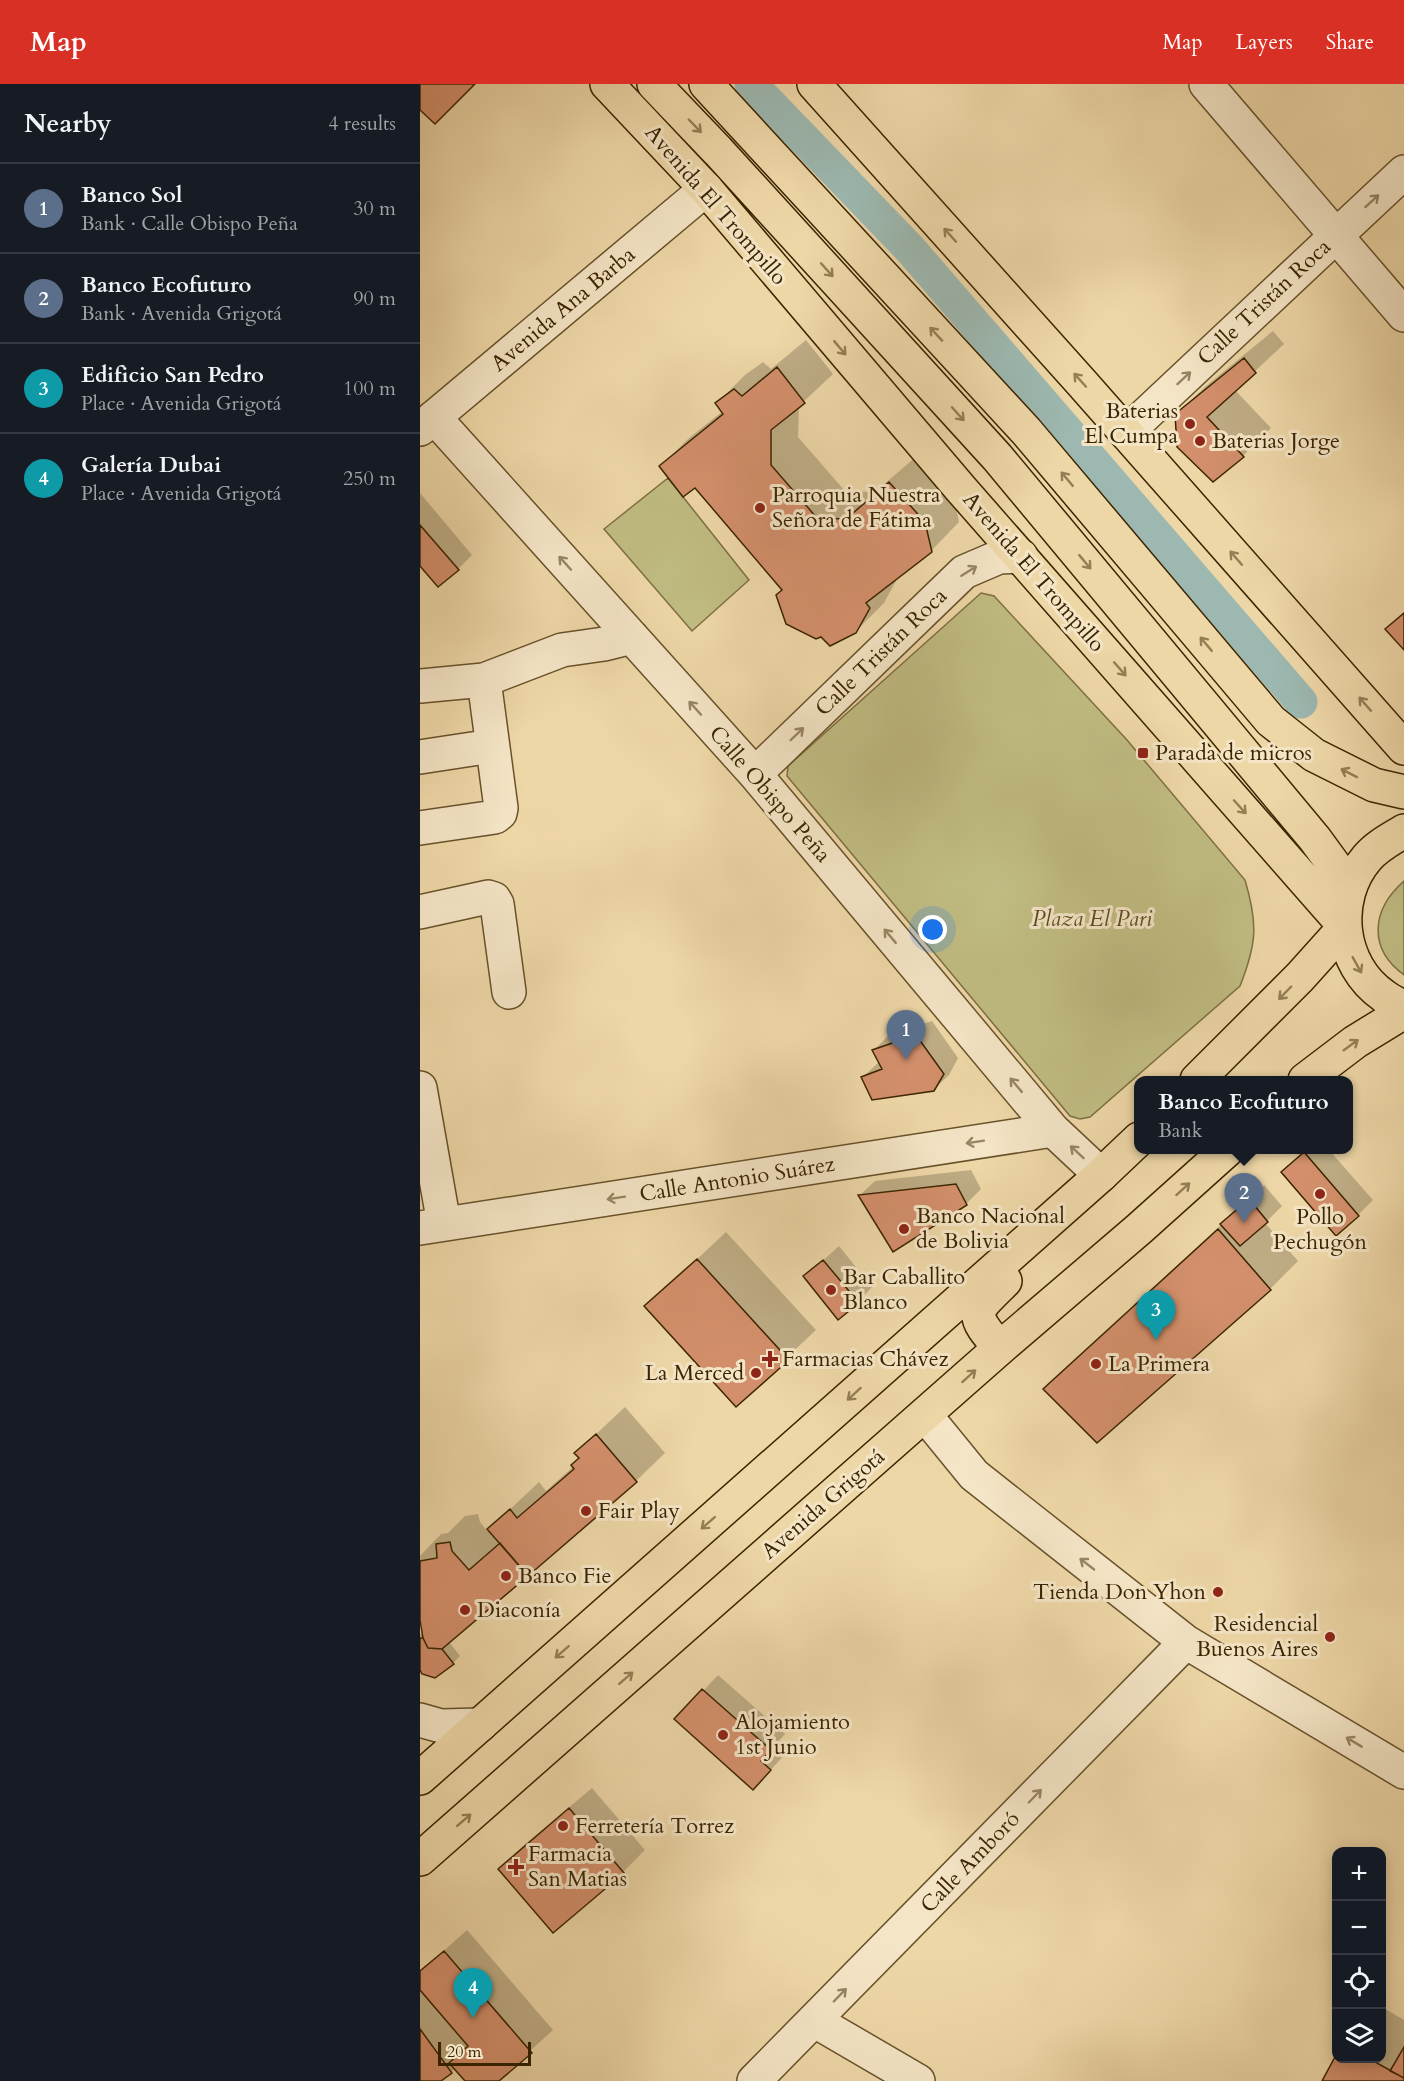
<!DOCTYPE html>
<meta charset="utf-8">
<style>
body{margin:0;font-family:Cardo,serif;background:#242831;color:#f1f3f6}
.controls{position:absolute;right:18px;bottom:18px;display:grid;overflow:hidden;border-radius:12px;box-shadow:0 3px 15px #0003}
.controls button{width:54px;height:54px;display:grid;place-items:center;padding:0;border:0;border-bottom:2px solid #363941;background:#171b24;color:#f1f3f6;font:30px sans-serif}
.scale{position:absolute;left:18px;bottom:15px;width:93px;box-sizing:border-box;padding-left:6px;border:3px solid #3b2400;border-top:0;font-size:16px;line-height:21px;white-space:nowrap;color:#3b2400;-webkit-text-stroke:4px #f4e5c6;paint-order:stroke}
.you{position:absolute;left:513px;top:846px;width:21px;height:21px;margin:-15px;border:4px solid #fff;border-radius:50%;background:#1a73e8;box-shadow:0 0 0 9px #1a73e833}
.badge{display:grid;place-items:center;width:39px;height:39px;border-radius:50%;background:#d93025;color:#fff;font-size:20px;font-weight:700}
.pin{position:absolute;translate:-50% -50px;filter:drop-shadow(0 2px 3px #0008)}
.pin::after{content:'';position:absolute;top:32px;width:21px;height:18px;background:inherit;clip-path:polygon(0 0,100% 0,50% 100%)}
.popup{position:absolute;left:714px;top:992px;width:219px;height:78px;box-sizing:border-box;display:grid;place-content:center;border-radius:12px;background:#171b24;filter:drop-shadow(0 2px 4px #0005);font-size:20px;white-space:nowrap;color:#9ea1a6}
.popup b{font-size:22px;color:#f1f3f6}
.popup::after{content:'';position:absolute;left:50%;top:100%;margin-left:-12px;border:12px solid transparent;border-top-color:#171b24}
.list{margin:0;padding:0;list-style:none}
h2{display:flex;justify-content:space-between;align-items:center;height:78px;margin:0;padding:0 24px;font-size:26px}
h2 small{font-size:20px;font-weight:400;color:#9ea1a6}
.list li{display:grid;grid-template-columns:39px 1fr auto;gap:18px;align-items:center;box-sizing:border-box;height:90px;padding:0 24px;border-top:2px solid #363941}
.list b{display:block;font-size:22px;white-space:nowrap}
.list p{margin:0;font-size:20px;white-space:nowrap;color:#9ea1a6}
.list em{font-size:20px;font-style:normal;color:#9ea1a6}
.icon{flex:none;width:33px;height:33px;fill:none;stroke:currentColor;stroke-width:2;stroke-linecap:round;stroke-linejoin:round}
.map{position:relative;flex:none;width:984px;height:1997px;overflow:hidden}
header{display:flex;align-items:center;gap:36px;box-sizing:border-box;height:84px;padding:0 30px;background:#d93025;color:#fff}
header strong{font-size:28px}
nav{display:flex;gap:33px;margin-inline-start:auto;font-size:21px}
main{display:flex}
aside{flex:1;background:#171b24}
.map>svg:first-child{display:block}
.green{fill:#c0bc82;stroke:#7e7041;stroke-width:1.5}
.shadow{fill:#0003}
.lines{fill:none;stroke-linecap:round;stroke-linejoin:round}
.canal{stroke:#9cb8b0;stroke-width:33}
.building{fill:#d38f6b;stroke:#3b2400;stroke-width:1.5}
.minor-casing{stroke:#68512a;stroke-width:36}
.major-casing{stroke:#3b2400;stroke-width:36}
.minor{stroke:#f4e5c6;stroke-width:33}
.major{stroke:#eed7a7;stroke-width:33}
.oneway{stroke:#947e54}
.oneway2{stroke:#988463}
.poi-dot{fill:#8f2418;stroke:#f4e5c6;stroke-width:2}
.labels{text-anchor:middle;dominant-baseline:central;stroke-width:6;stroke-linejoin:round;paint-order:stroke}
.street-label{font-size:22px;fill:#3b2400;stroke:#f4e5c6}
.poi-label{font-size:22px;fill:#3b2400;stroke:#f4e5c6;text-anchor:start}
.park-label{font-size:22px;font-style:italic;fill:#5c4a20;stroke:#f4e5c6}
</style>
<header>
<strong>Map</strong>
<nav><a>Map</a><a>Layers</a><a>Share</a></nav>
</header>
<main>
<aside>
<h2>Nearby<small>4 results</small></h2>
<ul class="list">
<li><span class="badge" style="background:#5c6f8a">1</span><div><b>Banco Sol</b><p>Bank · Calle Obispo Peña</p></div><em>30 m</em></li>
<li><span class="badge" style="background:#5c6f8a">2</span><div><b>Banco Ecofuturo</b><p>Bank · Avenida Grigotá</p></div><em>90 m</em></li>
<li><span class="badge" style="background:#0f9aa8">3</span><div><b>Edificio San Pedro</b><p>Place · Avenida Grigotá</p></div><em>100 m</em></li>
<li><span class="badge" style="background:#0f9aa8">4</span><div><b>Galería Dubai</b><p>Place · Avenida Grigotá</p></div><em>250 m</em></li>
</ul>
</aside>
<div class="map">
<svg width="984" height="1997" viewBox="0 0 984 1997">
<rect width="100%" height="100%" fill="#eed7a7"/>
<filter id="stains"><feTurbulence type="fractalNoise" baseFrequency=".00333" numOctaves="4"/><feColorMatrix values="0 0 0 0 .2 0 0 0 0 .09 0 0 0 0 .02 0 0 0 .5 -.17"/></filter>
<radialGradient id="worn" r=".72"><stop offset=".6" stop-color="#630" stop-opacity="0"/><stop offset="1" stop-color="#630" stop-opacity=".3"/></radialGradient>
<!-- green -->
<path class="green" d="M248,394l81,102 -57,51 -88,-102z
M561,509l13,3 133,144 118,140c13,44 12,63 -5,106l-150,131 -10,2 -10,-3 -283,-340 1,-10z
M984,797v94c-37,-27 -32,-66 0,-94z"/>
<!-- shadow -->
<path class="shadow" d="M853,247l11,13 -49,46 36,38 -28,28 -66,-42 29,-28z
M386,256l27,34 -34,32 -1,31 47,54 30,1 43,-37 35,38 6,29 -28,29 -35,27 1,1 -13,24 -29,29 -71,-43 -88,-103 -35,-20 28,-28 34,-27 -6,-8 28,-28 18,-13 8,7z
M0,409l52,62 -14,14 -38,-6z
M512,937l26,37 -9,17 -16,15 -70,-13 17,-16 -6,-11 15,-15z
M886,1066h23l44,50 -15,15 -75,-43z
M551,1086l10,19 -15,15 -106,-9 15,-14z
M844,1101l18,21 -17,17 33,38 -28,28 -196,72z
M306,1148l90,98 -80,75 -89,-99z
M419,1162l33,41 -14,15 -53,-25z
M205,1323l40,46 -29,28 -187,161 11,14 -7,7 -33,4v-33l3,-1 -3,-23v-54l21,-22 7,-1 17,-17 13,-2 2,8 7,9 52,-49 7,9 28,-25 7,-8 -5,-5z
M298,1591l67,59 -10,11 10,9 -17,19 -91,-54z
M172,1704l53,62 -22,22 -70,59 -53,-62 22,-22z
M47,1846l86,100 -56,51h-30l-11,-13 -17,13h-19v-109z
M962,1923l22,13v61h-80l12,-23h46z"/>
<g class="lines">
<!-- canal -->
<path class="canal" d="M331,0l159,165 391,453"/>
</g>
<!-- building -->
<path class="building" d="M0,0h55l-40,40 -15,-14z
M824,274l12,15 -49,44 37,40 -31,25 -36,-35 -2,-33z
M357,283l28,36 -34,27v35l46,53 29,1 43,-37 36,40 7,30 -66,51 4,5 -14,25 -26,13 -9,-9 -5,2 -30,-15 -10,-29 6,-5 -87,-102 -12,9 -24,-31 64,-52 -8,-11 19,-14 8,7z
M0,441l39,45 -21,17 -18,-21z
M984,529v37l-19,-21z
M496,951l28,39 -10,17 -62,9 -11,-23 21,-8 -10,-19z
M884,1068l55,64 -23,20 -55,-64z
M536,1100l11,21 -74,47 -35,-57z
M829,1115l19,23 -28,24 -20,-22z
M798,1145l53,61 -174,153 -54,-54z
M277,1175l92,101 -53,47 -92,-101z
M403,1176l36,43 -21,17 -35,-44z
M176,1350l41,48 -109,94 -41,-47 23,-20 7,9 57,-49 -3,-4 8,-7 -5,-5z
M30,1458l2,9 17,19 31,-27 28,33 -86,73 -14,-1 -5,-10 -3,-18v-59l17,-3 -1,-14z
M0,1554h3l5,10 14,1 12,15 -19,14 -13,-4 -2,-4z
M282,1605l69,61 -10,11 10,9 -18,20 -79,-71z
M149,1724l55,65 -71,60 -55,-64z
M24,1867l88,102 -33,28h-34l-16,-18 19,-17 -48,-56v-19z
M0,1945l32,44 -11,8h-21z
M984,1963v31l-14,-7z
M916,1971v3h32l36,20v3h-82z"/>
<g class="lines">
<defs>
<path id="minor" d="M786,0l198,231
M14,333l321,357 298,356 48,45
M0,345l286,-240
M706,349l278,-261
M0,602l64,-6 78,-30 42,-6 28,-7
M0,673l72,-11
M335,690l209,-202 35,-15 22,-1
M0,744l75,-11 5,-4 1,-5 -17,-128
M0,828l68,-15 6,2 3,5 12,88
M0,1004l24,136
M0,1144l633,-98
M505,1331l49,60 212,167 218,130
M0,1636l21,6 39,-1
M395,1937l103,60
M334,1997l432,-439"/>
<path id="major" d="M187,0l99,105 255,300 382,435
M234,0l64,67 279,306 318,382 35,48
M286,0l320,347 245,290 43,34 60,30 30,7
M394,0l267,298 323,366
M984,747c-13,8 -27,15 -37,27 -35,41 -28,107 17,138 6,5 13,8 20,11
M777,996l103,-103 44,-49
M885,996l50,-38 49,-30
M580,1264c-31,-35 -27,-36 5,-67
M0,1694l681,-603 38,-36
M0,1775l580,-511 139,-119 88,-79"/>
</defs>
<!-- minor casing -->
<use href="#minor" class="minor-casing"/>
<!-- major casing -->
<use href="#major" class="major-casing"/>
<!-- minor -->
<use href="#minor" class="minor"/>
<!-- major -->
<use href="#major" class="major"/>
</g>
<!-- one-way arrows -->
<defs><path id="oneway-shaft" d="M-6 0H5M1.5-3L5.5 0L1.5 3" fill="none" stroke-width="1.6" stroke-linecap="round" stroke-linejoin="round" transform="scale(1.5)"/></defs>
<g class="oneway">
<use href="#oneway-shaft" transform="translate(275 42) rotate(46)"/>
<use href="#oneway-shaft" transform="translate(530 151) rotate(-132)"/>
<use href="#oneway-shaft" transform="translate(407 186) rotate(48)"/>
<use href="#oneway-shaft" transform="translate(516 250) rotate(-133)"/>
<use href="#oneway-shaft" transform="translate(420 264) rotate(50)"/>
<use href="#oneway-shaft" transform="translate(660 296) rotate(-132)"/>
<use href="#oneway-shaft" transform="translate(538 330) rotate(48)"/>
<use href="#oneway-shaft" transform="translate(647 395) rotate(-130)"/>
<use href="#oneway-shaft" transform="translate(816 474) rotate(-131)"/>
<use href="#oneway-shaft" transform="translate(665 478) rotate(50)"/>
<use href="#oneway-shaft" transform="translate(786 560) rotate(-130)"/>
<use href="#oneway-shaft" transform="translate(700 585) rotate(49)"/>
<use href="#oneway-shaft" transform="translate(945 620) rotate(-131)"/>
<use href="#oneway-shaft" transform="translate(929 689) rotate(-153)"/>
<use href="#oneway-shaft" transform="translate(820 723) rotate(48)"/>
<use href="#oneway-shaft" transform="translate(937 881) rotate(61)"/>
<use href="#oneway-shaft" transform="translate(865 909) rotate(134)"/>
<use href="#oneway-shaft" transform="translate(931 961) rotate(-36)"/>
<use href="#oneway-shaft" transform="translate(763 1105) rotate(-42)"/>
<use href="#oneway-shaft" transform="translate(549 1292) rotate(-42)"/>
<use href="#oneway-shaft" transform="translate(434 1310) rotate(138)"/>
<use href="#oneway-shaft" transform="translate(288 1439) rotate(139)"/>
<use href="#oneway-shaft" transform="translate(142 1568) rotate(139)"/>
<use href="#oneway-shaft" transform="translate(206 1594) rotate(-41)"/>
<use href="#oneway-shaft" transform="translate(44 1736) rotate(-41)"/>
</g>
<g class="oneway2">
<use href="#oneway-shaft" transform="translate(952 117) rotate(-42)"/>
<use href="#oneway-shaft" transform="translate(764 294) rotate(-43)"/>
<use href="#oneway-shaft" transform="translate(145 479) rotate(-132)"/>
<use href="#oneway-shaft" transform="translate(549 487) rotate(-32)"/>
<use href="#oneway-shaft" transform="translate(275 624) rotate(-132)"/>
<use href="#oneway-shaft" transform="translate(377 650) rotate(-44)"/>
<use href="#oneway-shaft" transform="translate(470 852) rotate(-130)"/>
<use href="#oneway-shaft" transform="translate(596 1001) rotate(-130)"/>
<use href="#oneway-shaft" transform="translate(555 1058) rotate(171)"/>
<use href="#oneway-shaft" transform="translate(657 1068) rotate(-137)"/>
<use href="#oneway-shaft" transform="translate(196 1114) rotate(171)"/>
<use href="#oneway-shaft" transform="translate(667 1480) rotate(-142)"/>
<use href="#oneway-shaft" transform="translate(934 1658) rotate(-149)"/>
<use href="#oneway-shaft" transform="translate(615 1712) rotate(-46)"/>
<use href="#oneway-shaft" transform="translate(420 1911) rotate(-46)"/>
</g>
<!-- markers -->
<g class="poi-dot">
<circle cx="770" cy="340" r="6"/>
<circle cx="780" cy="357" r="6"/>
<circle cx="340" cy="424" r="6"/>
<rect x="717" y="663" width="12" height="12" rx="3"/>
<circle cx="900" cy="1110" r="6"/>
<circle cx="484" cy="1145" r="6"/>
<circle cx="411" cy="1206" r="6"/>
<path d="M347 1266h6v6h6v6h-6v6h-6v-6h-6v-6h6z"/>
<circle cx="676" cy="1280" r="6"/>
<circle cx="336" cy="1289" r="6"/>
<circle cx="166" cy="1427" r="6"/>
<circle cx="86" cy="1492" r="6"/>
<circle cx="798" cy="1508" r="6"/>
<circle cx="45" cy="1526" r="6"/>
<circle cx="910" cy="1553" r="6"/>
<circle cx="303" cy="1651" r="6"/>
<circle cx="143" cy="1742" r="6"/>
<path d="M93 1774h6v6h6v6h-6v6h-6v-6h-6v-6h6z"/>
</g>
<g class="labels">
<!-- street labels -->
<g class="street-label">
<text transform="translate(296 121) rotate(49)">Avenida El Trompillo</text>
<text transform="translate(844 218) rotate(-43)">Calle Tristán Roca</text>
<text transform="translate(143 225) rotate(-40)">Avenida Ana Barba</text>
<text transform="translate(614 488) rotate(49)">Avenida El Trompillo</text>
<text transform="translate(461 568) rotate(-44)">Calle Tristán Roca</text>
<text transform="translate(350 710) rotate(49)">Calle Obispo Peña</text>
<text transform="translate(317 1095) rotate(-9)">Calle Antonio Suárez</text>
<text transform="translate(403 1420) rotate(-41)">Avenida Grigotá</text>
<text transform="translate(550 1778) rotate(-46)">Calle Amboró</text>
</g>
<!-- poi labels -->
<g class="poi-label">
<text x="758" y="327" text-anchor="end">Baterias<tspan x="758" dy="25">El Cumpa</tspan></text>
<text x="792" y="357">Baterias Jorge</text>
<text x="352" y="411">Parroquia Nuestra<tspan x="352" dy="25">Señora de Fátima</tspan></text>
<text x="735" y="669">Parada de micros</text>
<text x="496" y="1132">Banco Nacional<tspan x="496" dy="25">de Bolivia</tspan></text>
<text x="900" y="1133" text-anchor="middle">Pollo<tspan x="900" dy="25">Pechugón</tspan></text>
<text x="423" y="1193">Bar Caballito<tspan x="423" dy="25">Blanco</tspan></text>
<text x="362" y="1275">Farmacias Chávez</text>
<text x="688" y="1280">La Primera</text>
<text x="324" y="1289" text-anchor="end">La Merced</text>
<text x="178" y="1427">Fair Play</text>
<text x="98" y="1492">Banco Fie</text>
<text x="786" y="1508" text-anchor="end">Tienda Don Yhon</text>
<text x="57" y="1526">Diaconía</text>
<text x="898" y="1540" text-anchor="end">Residencial<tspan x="898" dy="25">Buenos Aires</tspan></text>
<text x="315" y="1638">Alojamiento<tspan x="315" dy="25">1st Junio</tspan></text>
<text x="155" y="1742">Ferretería Torrez</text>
<text x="108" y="1770">Farmacia<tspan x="108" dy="25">San Matias</tspan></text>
</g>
<!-- park labels -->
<g class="park-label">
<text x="672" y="835">Plaza El Pari</text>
</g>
</g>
<rect width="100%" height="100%" filter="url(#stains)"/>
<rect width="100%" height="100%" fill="url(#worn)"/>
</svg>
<div class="controls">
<button>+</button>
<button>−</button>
<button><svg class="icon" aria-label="locate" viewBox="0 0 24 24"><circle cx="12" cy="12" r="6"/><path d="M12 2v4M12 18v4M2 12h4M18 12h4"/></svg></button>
<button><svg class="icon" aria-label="layers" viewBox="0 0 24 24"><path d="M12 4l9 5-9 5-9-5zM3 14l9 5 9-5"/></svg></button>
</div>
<div class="scale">20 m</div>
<div class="you"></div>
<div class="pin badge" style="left:486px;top:976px;background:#5c6f8a">1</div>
<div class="pin badge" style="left:824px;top:1139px;background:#5c6f8a">2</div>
<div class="popup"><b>Banco Ecofuturo</b>Bank</div>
<div class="pin badge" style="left:736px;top:1256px;background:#0f9aa8">3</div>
<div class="pin badge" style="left:53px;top:1934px;background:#0f9aa8">4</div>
</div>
</main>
